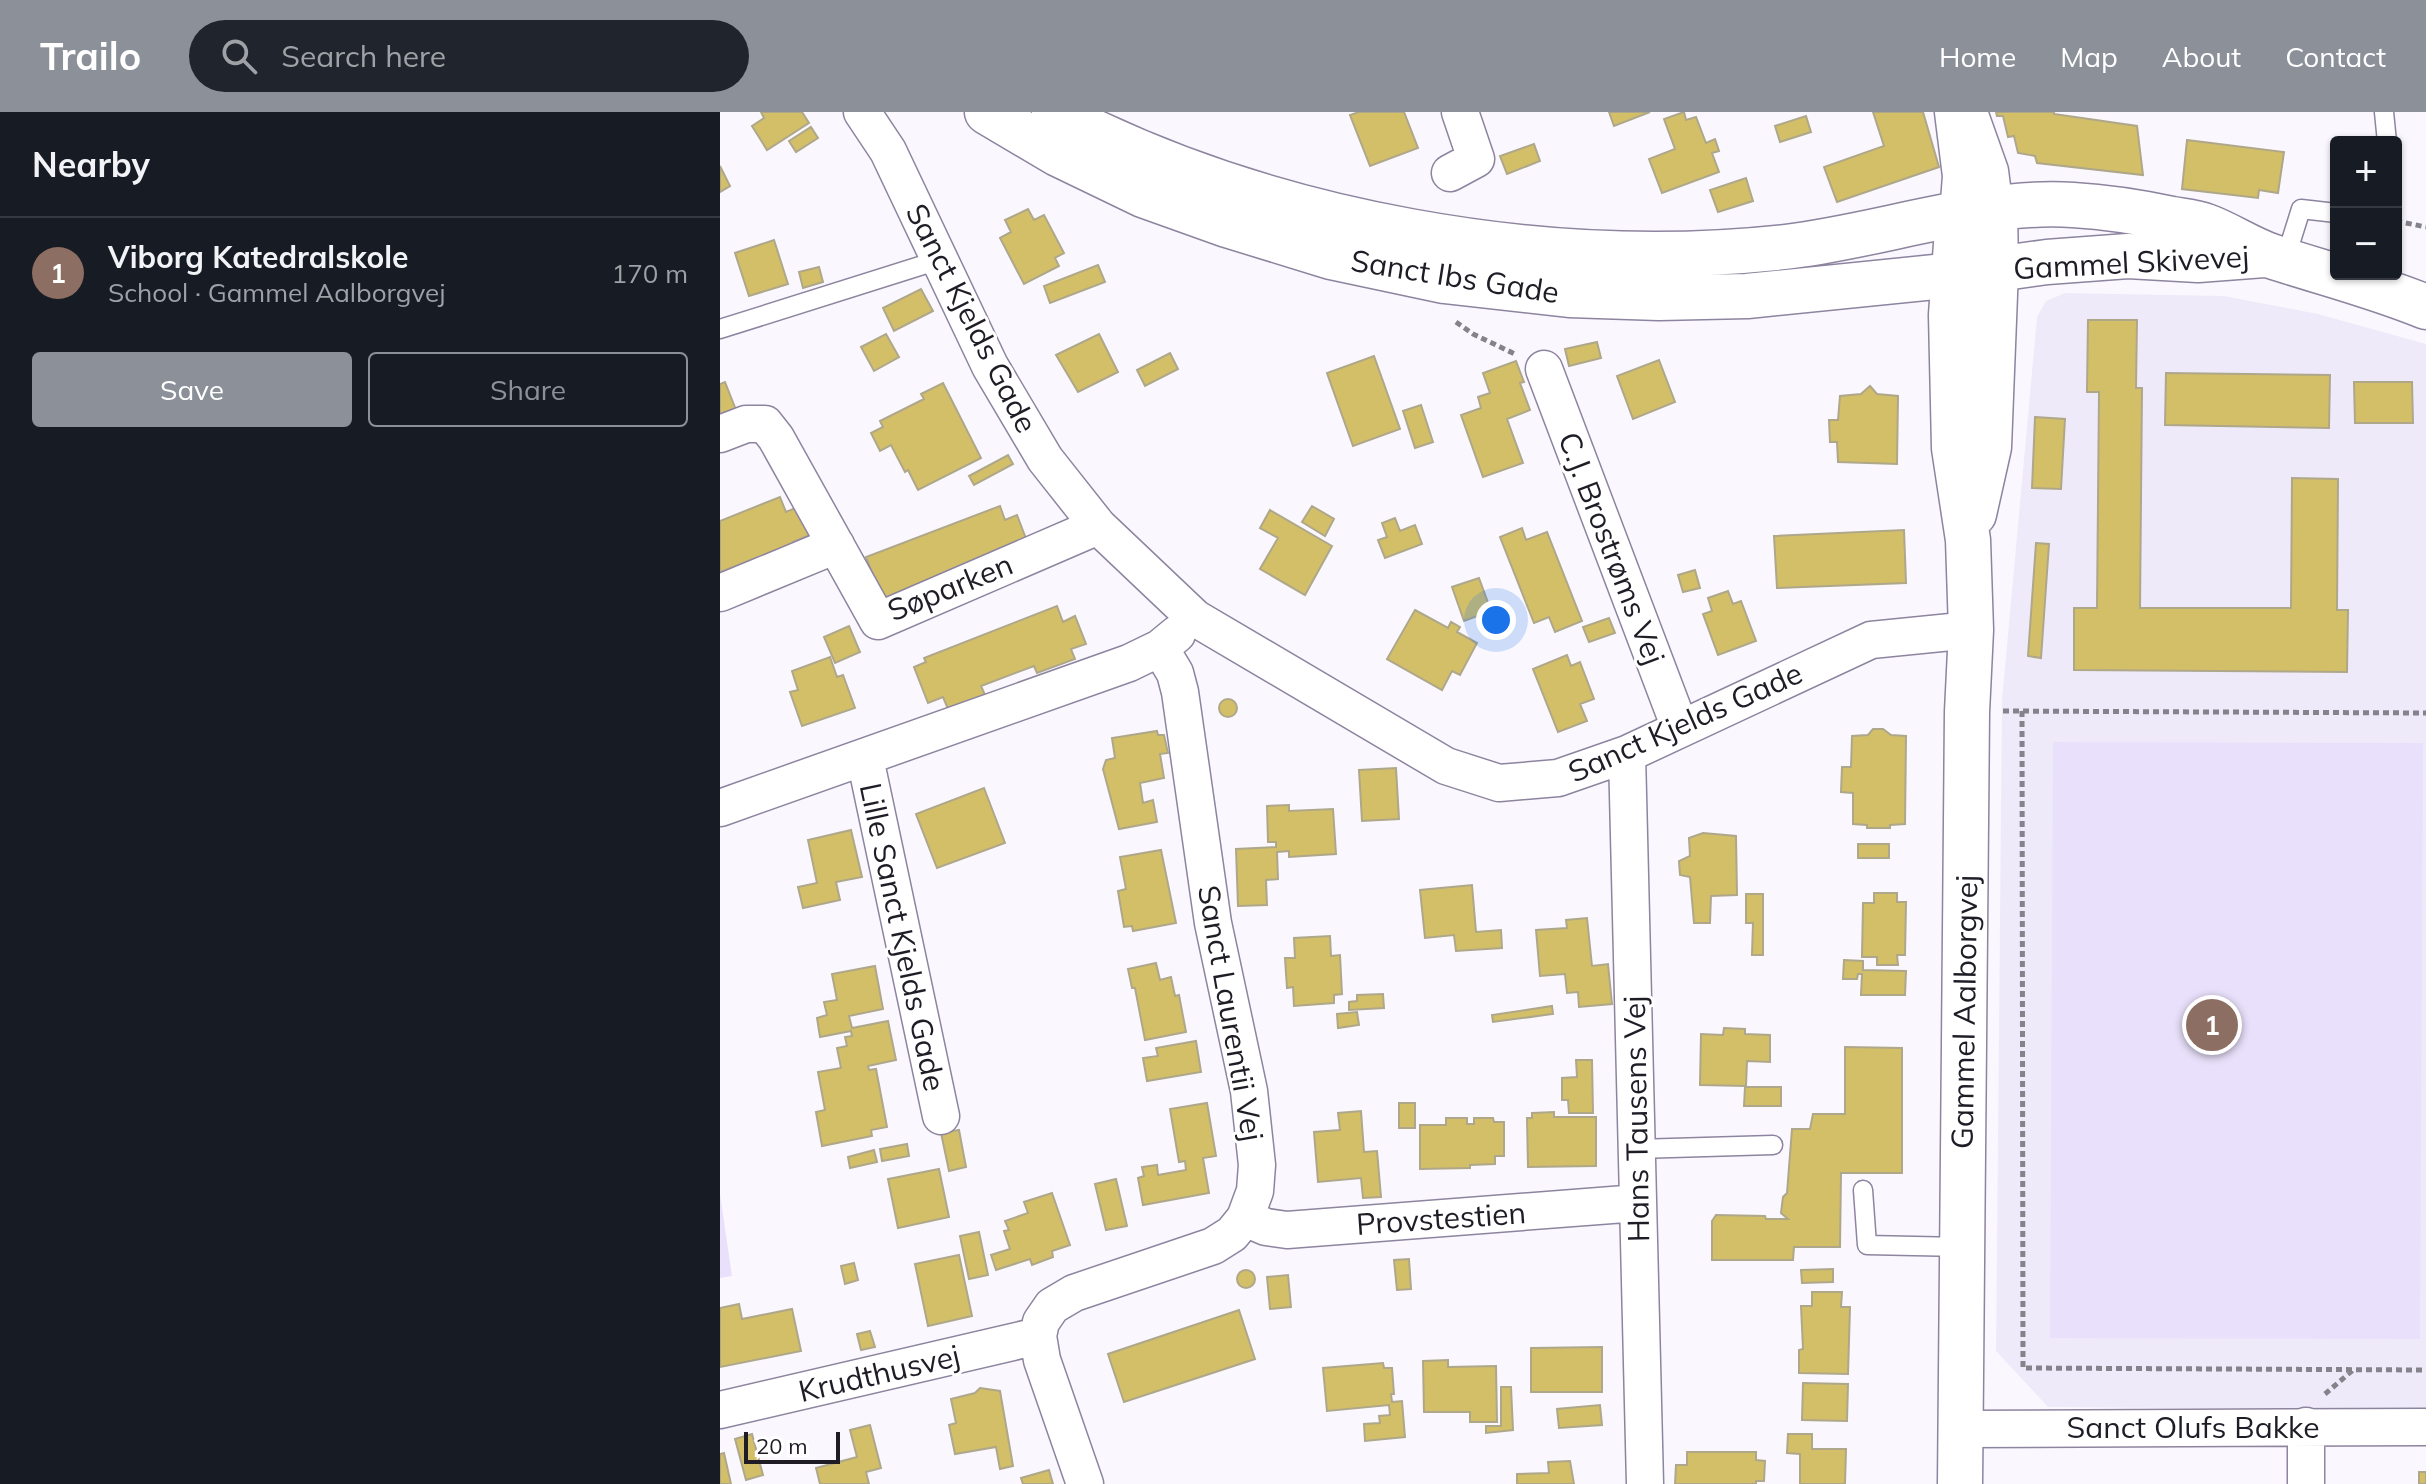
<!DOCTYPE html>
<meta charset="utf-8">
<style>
body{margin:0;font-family:Mulish,sans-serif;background:#20242c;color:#f1f3f6}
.controls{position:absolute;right:24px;top:24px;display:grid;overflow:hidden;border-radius:8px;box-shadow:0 2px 6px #0004}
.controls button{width:72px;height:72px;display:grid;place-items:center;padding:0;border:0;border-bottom:2px solid #363941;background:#171b24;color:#f1f3f6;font:40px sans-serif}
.scale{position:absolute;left:24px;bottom:20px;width:96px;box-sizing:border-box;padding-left:8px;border:4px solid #1f1c26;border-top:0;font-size:22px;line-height:28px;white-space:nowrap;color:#1f1c26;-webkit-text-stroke:6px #fff;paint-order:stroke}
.you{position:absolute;left:776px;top:508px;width:28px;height:28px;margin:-20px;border:6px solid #fff;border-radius:50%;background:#1a73e8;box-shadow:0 0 0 12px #1a73e833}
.badge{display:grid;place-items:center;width:52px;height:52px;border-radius:50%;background:#8c9099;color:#fff;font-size:26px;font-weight:700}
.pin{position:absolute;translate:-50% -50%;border:4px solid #fff;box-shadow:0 2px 8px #0006}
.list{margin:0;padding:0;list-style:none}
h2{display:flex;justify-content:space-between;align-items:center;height:104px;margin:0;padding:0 32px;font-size:34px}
h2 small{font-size:26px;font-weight:400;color:#9ea1a6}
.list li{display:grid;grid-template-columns:52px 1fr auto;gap:24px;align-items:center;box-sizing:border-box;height:112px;padding:0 32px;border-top:2px solid #363941}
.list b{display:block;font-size:30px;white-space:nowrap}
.list p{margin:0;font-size:26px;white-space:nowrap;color:#9ea1a6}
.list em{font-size:26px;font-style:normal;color:#9ea1a6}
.actions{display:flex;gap:16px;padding:24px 32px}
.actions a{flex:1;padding:18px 0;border:2px solid #8c9099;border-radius:8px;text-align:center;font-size:28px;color:#8c9099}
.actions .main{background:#8c9099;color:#fff}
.icon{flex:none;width:44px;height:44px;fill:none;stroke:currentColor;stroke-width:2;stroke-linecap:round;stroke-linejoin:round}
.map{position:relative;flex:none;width:1706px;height:1372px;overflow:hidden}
header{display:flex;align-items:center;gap:48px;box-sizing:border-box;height:112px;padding:0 40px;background:#8c9099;color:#fff}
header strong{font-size:38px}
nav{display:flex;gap:44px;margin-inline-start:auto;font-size:28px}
.search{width:560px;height:72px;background:#20242c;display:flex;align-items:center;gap:20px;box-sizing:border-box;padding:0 28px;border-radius:44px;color:#9ea1a6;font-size:30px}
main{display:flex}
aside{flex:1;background:#171b24}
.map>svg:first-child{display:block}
.built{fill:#efeaf9}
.green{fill:#e9e1fb}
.building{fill:#d4bf69;stroke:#aea78a;stroke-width:2}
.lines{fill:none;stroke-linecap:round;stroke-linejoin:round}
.service-casing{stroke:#8d849f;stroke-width:21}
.minor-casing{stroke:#8d849f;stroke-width:39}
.tertiary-casing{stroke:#8d849f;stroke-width:47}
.secondary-casing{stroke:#8d849f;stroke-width:47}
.path{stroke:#84828a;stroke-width:5;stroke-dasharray:6 4;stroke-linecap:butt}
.service{stroke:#fff;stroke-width:18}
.minor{stroke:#fff;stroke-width:36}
.tertiary{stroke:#fff;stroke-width:44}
.secondary{stroke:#fff;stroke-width:44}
.labels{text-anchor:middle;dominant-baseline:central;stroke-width:6;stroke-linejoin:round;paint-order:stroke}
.street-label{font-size:30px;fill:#1f1c26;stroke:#fff}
</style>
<header>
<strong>Trailo</strong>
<div class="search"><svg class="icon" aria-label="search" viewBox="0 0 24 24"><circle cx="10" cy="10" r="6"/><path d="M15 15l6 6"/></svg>Search here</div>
<nav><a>Home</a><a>Map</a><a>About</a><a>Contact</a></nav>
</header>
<main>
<aside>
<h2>Nearby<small></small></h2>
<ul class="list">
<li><span class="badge" style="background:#8d6e63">1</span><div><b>Viborg Katedralskole</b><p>School · Gammel Aalborgvej</p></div><em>170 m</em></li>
</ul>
<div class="actions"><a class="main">Save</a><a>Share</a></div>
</aside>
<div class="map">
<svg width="1706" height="1372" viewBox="0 0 1706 1372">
<rect width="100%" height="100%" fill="#faf8fe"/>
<!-- built -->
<path class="built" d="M1345,181l159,3 94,18 108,30v1066l-378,-3 -52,-56 6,-651 35,-383 9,-16z"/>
<!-- green -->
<path class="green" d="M1333,630l370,1 -3,596 -370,-1z
M0,1082l12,82 -12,2z"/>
<!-- building -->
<path class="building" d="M41,0h41l7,11 -42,27 -15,-24 12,-8z
M639,0h45l14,36 -48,18 -20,-51z
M889,0h41l-36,14z
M964,0l2,8 10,-3 10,26 9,-4 4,12 -7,2 7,19 -57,21 -13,-34 26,-10 -11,-30z
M1153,0h50l16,55 -102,35 -13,-35 60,-21z
M1276,0h58v2l83,12 6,49 -106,-12 -2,-7 -17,-3 -4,-17 -6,1 -5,-21h-6z
M1086,4l5,16 -31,10 -5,-16z
M91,15l7,11 -22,14 -7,-11z
M1467,28l97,12 -6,41 -19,-3 -1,8 -76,-9z
M814,32l6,17 -33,13 -7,-18z
M0,54l10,20 -10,6z
M1026,66l7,23 -35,11 -8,-22z
M308,97l6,11 10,-5 20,38 -9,5 4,8 -35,18 -24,-46 11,-6 -6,-12z
M54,128l14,44 -39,12 -14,-43z
M378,153l7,17 -55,21 -6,-17z
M99,155l4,15 -20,6 -4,-16z
M201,177l12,22 -39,20 -11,-23z
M1368,208h49l-1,68h6l-2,220h151l1,-130 46,1 -1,131h11l-1,62 -273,-2v-62h23l2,-216h-12z
M166,222l13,23 -25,14 -13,-24z
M379,222l19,38 -40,20 -22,-37z
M877,230l4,16 -32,8 -4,-17z
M450,241l8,16 -33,17 -8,-16z
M654,244l26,73 -47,17 -26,-73z
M939,248l16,42 -42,17 -16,-43z
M796,249l8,21 -4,1 10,27 -23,9 16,44 -40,14 -22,-62 20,-7 -3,-11 12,-4 -7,-20z
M1446,261l164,2 -1,53 -164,-3z
M5,270l11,28 -16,15v-41z
M1634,270h58l1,41h-58z
M223,271l38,75 -63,32 -10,-20 -3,2 -14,-27 -11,6 -9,-18 12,-6 -3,-6 44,-22 -3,-5z
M1150,274l7,8 21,2 -1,68 -59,-2 -1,-20h-7l-1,-22h9l2,-24 21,-2z
M701,293l12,37 -18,6 -12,-37z
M1315,305l30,2 -4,70 -29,-1z
M288,343l5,9 -39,21 -5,-9z
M60,385l6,15 12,-5 12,28 -17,7 4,9 -37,14 -2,-8 -38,15v-51z
M280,394l5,14 12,-5 11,29 -145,56 -17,-43z
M592,394l22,13 -9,17 -23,-14z
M550,398l62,36 -27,49 -45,-26 18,-31 -18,-10z
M675,406l5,13 15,-6 7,19 -37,14 -7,-18 9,-3 -5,-14z
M802,416l4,12 21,-8 35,89 -27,11 -6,-15 -15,6 -34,-86z
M1184,418l2,53 -129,5 -3,-52z
M1316,431l13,1 -8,114 -13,-2z
M975,458l5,18 -17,4 -5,-17z
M759,466l12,33 -27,10 -12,-34z
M1008,479l5,13 8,-3 15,40 -38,14 -15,-41 9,-3 -4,-13z
M337,494l6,16 12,-6 11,28 -15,5 4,10 -38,14 -3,-7 -53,20 4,9 -37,14 -5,-12 -15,6 -14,-36 12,-5 -2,-4z
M695,498l33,18 3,-6 9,5 -3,5 20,11 -17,32 -8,-4 -10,19 -55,-31z
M889,506l6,15 -26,9 -6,-15z
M129,514l11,26 -25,11 -11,-26z
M847,543l4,11 9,-4 14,37 -14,5 7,17 -29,11 -25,-63z
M110,545l7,20 6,-2 12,33 -53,18 -12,-34 8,-2 -6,-19z
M499 596a9 9 0 1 1 18 0a9 9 0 1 1-18 0Z
M1153,617h10l8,6 15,1 -1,88 -15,1v3h-23v-3l-14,-1v-31l-12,-1 1,-25h9l1,-31 16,-1z
M437,619l1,4h6l4,18 -8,1 4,24 -24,5 3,20 10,-3 4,22 -38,7 -16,-60 3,-9 9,-2 -3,-20z
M676,656l3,51 -37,2 -3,-51z
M264,676l21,55 -68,25 -21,-54z
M569,693v6l44,-2 3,45 -47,3v-6l-12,1 1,27 -12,1 1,25 -29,1 -2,-57 40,-2v-5h-8l-1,-36z
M131,718l11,47 -26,5 4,18 -37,8 -5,-21 19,-4 -9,-43z
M983,721l33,3 1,59 -26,1 -1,27h-16l-4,-46 -10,-2 -1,-14 11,-5 -1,-18z
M1138,732h31v14h-31z
M441,738l15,73 -43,8 -1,-5 -8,1 -6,-36 8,-2 -6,-32z
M752,773l4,47 25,-2 1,18 -46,3 -2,-16 -29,3 -5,-48z
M1154,781h23v9h9l-1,53h-8l1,10h-21v-8h-15l1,-54h11z
M1026,782h17v61h-11l1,-32h-7z
M867,806l5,48 16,-2 4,40 -33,3 -1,-15 -11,1 -2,-19 -25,2 -4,-46 31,-2 -1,-8z
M610,824l1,20 9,-1 2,39 -8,1v8l-40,3 -1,-19 -6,1 -2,-30h10l-1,-20z
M1124,848l19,1v9l43,1 -1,24h-44l1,-21h-4l-1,5h-14z
M436,851l4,17 11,-3 4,19 4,-1 7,37 -41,8 -10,-52h-3l-4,-19z
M155,854l8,43 -34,7 3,12 36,-7 8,39 -28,6 1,4 7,-1 11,58 -16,3 1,6 -50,10 -6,-34 9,-2 -7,-38 23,-4 -4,-20 10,-2 -2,-9 7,-1 -1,-5 -31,6 -3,-19 10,-3 -3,-13 13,-2 -5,-26z
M663,882l1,14 -35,2v-8l8,-1v-6z
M832,894l1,8 -60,8 -1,-7z
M637,900l2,13 -21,3 -1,-14z
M1004,916l21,1v5l25,1v27l-23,-1 -1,25 -46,-1 1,-51 22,1z
M476,929l5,31 -54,9 -4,-23 15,-2 -2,-8z
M1125,935l57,1v125h-61l-1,74h-46l-1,13h-81v-39l4,-6 49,1 1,3h22l-7,-6 2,-16 4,-4 5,-64h18l3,-15h32z
M856,948h16l1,53h-24l-1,-13h-6v-22l15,-1z
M1025,975h36v19h-37z
M487,991l9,53 -13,2 6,35 -66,12 -5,-27 6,-2 -2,-9 15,-2 1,10 28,-5 -1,-9 -6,1 -9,-53z
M679,991h16v25h-16z
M641,999l3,41 13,-1 4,46 -18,1 -2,-20 -43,4 -4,-50 26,-2 -2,-17z
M834,1000v5h42v49l-68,1 -1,-49h5v-5z
M726,1006h21v6h7v-6h19l1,4h10v34h-9v8l-25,1v3l-50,1v-44h26z
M239,1018l7,37 -17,4 -8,-38z
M187,1032l2,12 -27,5 -2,-12z
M154,1038l3,12 -27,6 -2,-11z
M219,1057l10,48 -51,11 -10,-49z
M396,1067l11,47 -21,4 -11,-46z
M332,1081l18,52 -18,6 1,6 -21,8 -2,-6 -34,11 -5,-15 19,-6 -6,-18 5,-1 -4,-9 23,-8 -4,-11z
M259,1120l9,43 -19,4 -9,-43z
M239,1143l13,61 -44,10 -13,-62z
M689,1147l2,30 -14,1 -3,-30z
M134,1151l4,17 -13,4 -4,-18z
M1113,1157v13l-31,1 -1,-13z
M517 1167a9 9 0 1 1 18 0a9 9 0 1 1-18 0Z
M568,1163l3,32 -21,2 -3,-32z
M1092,1180h30l-1,15h9l-2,67 -49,-1v-23l4,-1 -2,-43h11z
M19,1192l3,15 50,-10 9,42 -81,16v-59z
M519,1198l16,49 -131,43 -16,-48z
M150,1219l5,16 -14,3 -4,-16z
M882,1235v45h-71v-44z
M728,1248v7l48,-1 1,56h-27v-10h-46l-1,-51z
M663,1251l1,5h8l2,26h-3l1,8 10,-1 3,36 -40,4 -1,-17 16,-1 -1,-7 11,-1 -1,-10 -62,6 -4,-43z
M1083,1271l45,1 -1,37 -45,-1z
M781,1275h10l2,43 -27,3v-7h15z
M260,1276l20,3 13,75 -13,3 -4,-22 -41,7 -6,-29 7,-2 -5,-24 24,-6z
M880,1293l2,20 -43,3 -2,-19z
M150,1313l11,43 -15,4 3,12h-49l-4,-16 41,-11 -7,-27z
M32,1322l11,41 -17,5 -11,-41z
M1068,1322h24v15h34l-1,35h-45v-30l-13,-1z
M967,1340h69v8l9,1 -1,20h-8v3h-81l1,-19h11z
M4,1341l7,31h-11v-30z
M850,1349l4,23h-57v-10l32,-1 -1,-11z
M329,1358l4,14h-30l-2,-6z
M1699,1360h7v12h-7z"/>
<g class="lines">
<defs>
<path id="service" d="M1664,0l3,30
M1565,148l16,-51 35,4
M0,217l219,-69
M917,1037l136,-4
M1143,1078l4,55 95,2"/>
<path id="minor" d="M142,0l26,39 102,215 55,93 53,67 97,92 251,148 53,17 59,-5 69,-24 244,-114 100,-10
M1233,0l8,64 -3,39
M1249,0l21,59 5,39
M730,61l26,-14 -16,-47
M824,257l136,359
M0,322l26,-10h19l11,14 102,183 220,-95
M0,481l116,-48
M907,642l18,730
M145,646l76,358
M0,696l409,-145 31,-15 17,-14
M525,1106l21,9 21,3 351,-27
M0,1298l318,-74
M1240,1317l466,-2
M365,1372l-43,-124 -4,-24 3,-14 11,-16 22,-13 139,-47 19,-12 13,-16 10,-27 2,-26 -8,-74 -36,-168 -33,-231 -5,-19 -15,-25
M1586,1372v-58"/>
<path id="tertiary" d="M1238,103l-7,100 3,133 14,92 3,90 -4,82 -7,772
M1254,402l15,-67 7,-178 -1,-59"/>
<path id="secondary" d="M267,0l71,42 85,41 84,30 104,32 113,24 125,14 90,3 88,-2 207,-21 93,-13 81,-6 70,4 66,-5
M334,0c215,112 492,161 731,135 96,-11 191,-48 288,-42 34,2 66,7 99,14 11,2 24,3 34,7 22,8 42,22 65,30 52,17 104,30 155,51"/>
</defs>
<!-- service casing -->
<use href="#service" class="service-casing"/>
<!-- minor casing -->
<use href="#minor" class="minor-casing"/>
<!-- tertiary casing -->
<use href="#tertiary" class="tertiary-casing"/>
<!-- secondary casing -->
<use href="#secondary" class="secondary-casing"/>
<!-- path -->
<path class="path" d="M1676,109l30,6
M736,210l17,12 44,21
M1283,599l423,2
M1302,599l1,657 403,2
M1605,1282l28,-24"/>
<!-- service -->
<use href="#service" class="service"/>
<!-- minor -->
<use href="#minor" class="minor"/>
<!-- tertiary -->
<use href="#tertiary" class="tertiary"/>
<!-- secondary -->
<use href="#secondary" class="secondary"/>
</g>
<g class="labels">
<!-- street labels -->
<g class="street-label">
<text transform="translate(1411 150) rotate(-3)">Gammel Skivevej</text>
<text transform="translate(735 164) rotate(9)">Sanct Ibs Gade</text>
<text transform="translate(252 206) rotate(63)">Sanct Kjelds Gade</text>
<text transform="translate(892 436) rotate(69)">C.J. Brostrøms Vej</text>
<text transform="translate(230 475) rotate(-22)">Søparken</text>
<text transform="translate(965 610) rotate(-24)">Sanct Kjelds Gade</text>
<text transform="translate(183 825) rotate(78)">Lille Sanct Kjelds Gade</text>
<text transform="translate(1244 900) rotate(-89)">Gammel Aalborgvej</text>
<text transform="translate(511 901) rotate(80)">Sanct Laurentii Vej</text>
<text transform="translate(916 1007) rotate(-91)">Hans Tausens Vej</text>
<text transform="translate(721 1106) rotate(-4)">Provstestien</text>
<text transform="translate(159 1261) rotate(-13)">Krudthusvej</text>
<text x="1473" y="1315">Sanct Olufs Bakke</text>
</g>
</g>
</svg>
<div class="controls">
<button>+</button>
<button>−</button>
</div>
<div class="scale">20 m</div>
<div class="you"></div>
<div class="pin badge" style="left:1492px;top:913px;background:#8d6e63">1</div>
</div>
</main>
